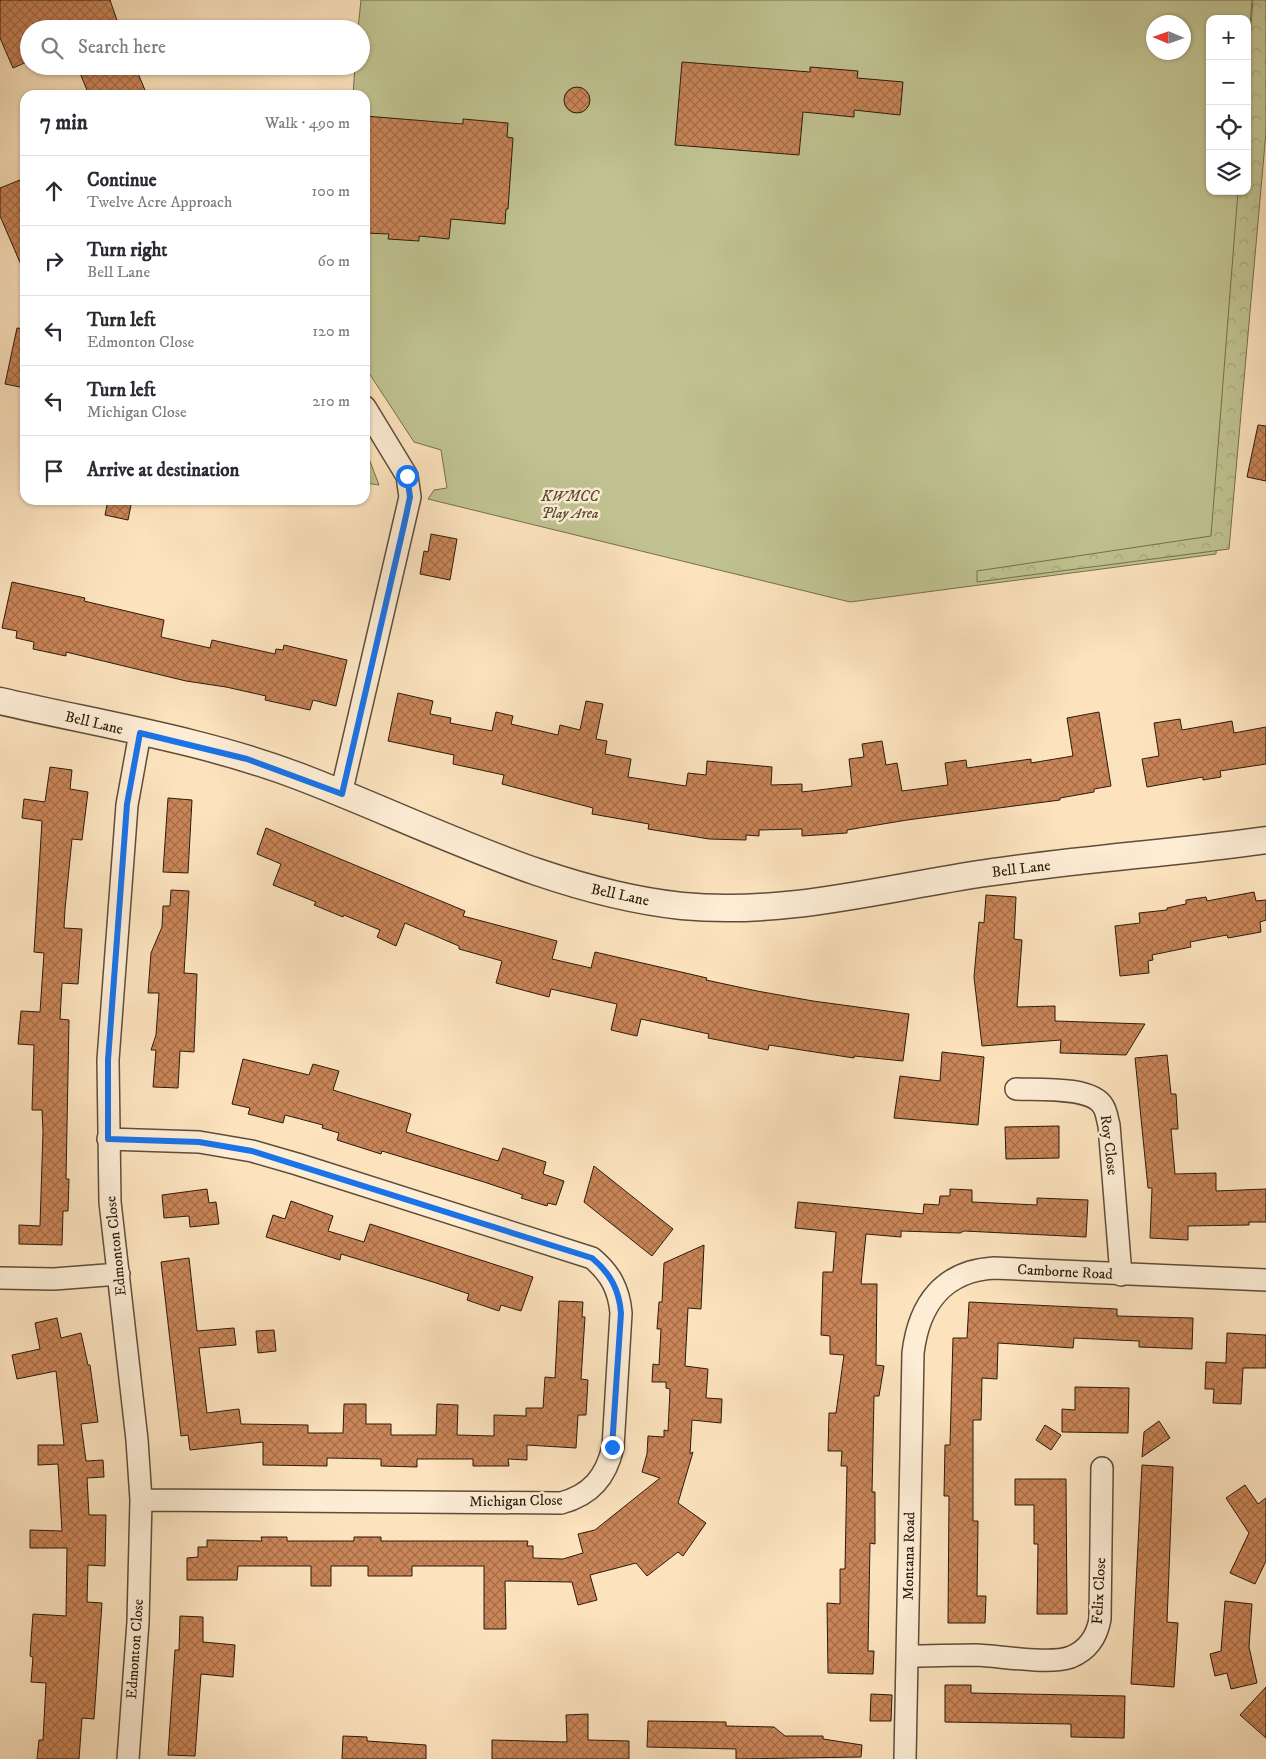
<!DOCTYPE html>
<meta charset="utf-8">
<style>
body{margin:0;font-family:"IM FELL DW Pica",serif;background:#f2f2f3;color:#2b2b33}
.controls{position:absolute;right:15px;top:15px;display:grid;overflow:hidden;border-radius:10px;box-shadow:0 1px 4px #0004}
.controls button{width:45px;height:45px;display:grid;place-items:center;padding:0;border:0;border-bottom:1px solid #e1e1e2;background:#fff;color:#2b2b33;font:25px sans-serif}
.compass{position:absolute;left:1146px;top:15px;width:45px;height:45px;border-radius:50%;background:#fff;box-shadow:0 1px 4px #0004;rotate:272deg}
.stop{position:absolute;width:15px;height:15px;margin:-11px;border:4px solid #1a73e8;border-radius:50%;background:#fff}
.stop.end{background:#1a73e8;border-color:#fff;box-shadow:0 1px 5px #0008}
.list{margin:0;padding:0;list-style:none}
h2{display:flex;justify-content:space-between;align-items:center;height:65px;margin:0;padding:0 20px;font-size:21px}
h2 small{font-size:16px;font-weight:400;color:#7c7c81}
.list li{display:grid;grid-template-columns:32px 1fr auto;gap:15px;align-items:center;box-sizing:border-box;height:70px;padding:0 20px;border-top:1px solid #e1e1e2}
.list b{display:block;font-size:19px;white-space:nowrap}
.list p{margin:0;font-size:16px;white-space:nowrap;color:#7c7c81}
.list em{font-size:16px;font-style:normal;color:#7c7c81}
.icon{flex:none;width:28px;height:28px;fill:none;stroke:currentColor;stroke-width:2;stroke-linecap:round;stroke-linejoin:round}
.map{position:relative;flex:none;width:1266px;height:1759px;overflow:hidden}
.search{position:absolute;background:#fff;box-shadow:0 1px 4px #0004;left:20px;top:20px;width:350px;height:55px;display:flex;align-items:center;gap:12px;box-sizing:border-box;padding:0 18px;border-radius:28px;color:#7c7c81;font-size:19px}
.panel{position:absolute;background:#fff;box-shadow:0 1px 4px #0004;left:20px;top:90px;width:350px;height:415px;border-radius:15px}
.map>svg:first-child{display:block}
.green{fill:#c0c391;stroke:#766f4e;fill-rule:evenodd}
.forest{fill:url(#forest-crowns);stroke:#766f4e}
.building{fill:url(#building-cross-hatch);stroke:#2b1b0b}
.lines{fill:none;stroke-linecap:round;stroke-linejoin:round}
.minor-casing{stroke:#5f4d38;stroke-width:24}
.tertiary-casing{stroke:#5f4d38;stroke-width:29}
.minor{stroke:#fdedd5;stroke-width:21}
.tertiary{stroke:#fdedd5;stroke-width:26}
.route{stroke:#1a73e8;stroke-width:6}
.labels{text-anchor:middle;dominant-baseline:central;stroke-width:5;stroke-linejoin:round;paint-order:stroke}
.park-label{font-size:15px;font-style:italic;fill:#584d33;stroke:#fdedd5}
.street-label{font-size:15px;fill:#2b1b0b;stroke:#fdedd5}
</style>
<div class="map">
<svg width="1266" height="1759" viewBox="0 0 1266 1759">
<defs>
<pattern id="forest-crowns" width="20" height="18" patternUnits="userSpaceOnUse" patternTransform="scale(1.25)"><rect width="20" height="18" fill="#c0c391"/><path d="M2 6a3 3 0 1 1 6 0M12 15a3 3 0 1 1 6 0" fill="none" stroke="#a5a77c"/></pattern>
<pattern id="building-cross-hatch" width="8" height="8" patternUnits="userSpaceOnUse" patternTransform="scale(1.25)"><rect width="8" height="8" fill="#ca8558"/><path d="M0 0l8 8M0 8l8-8" fill="none" stroke="#a46c47"/></pattern>
</defs>
<rect width="100%" height="100%" fill="#fce3be"/>
<filter id="stains"><feTurbulence type="fractalNoise" baseFrequency=".004" numOctaves="4"/><feColorMatrix values="0 0 0 0 .2 0 0 0 0 .09 0 0 0 0 .02 0 0 0 .5 -.17"/></filter>
<radialGradient id="worn" r=".72"><stop offset=".6" stop-color="#630" stop-opacity="0"/><stop offset="1" stop-color="#630" stop-opacity=".3"/></radialGradient>
<!-- green -->
<path class="green" d="M361,0h891l-5,67v-48h-37v172h29l-23,363 -366,48 -422,-103 6,-9 13,-2 -6,-38 -27,-8 -49,-75v-272h-12l2,-29h6v-37h-3zM1154,22h30v30h-30z
M365,448l14,37 -14,-2z"/>
<!-- forest -->
<path class="forest" d="M1253,0h13v132l-37,417 -252,33v-11l234,-35 27,-345h9v-117z"/>
<!-- building -->
<path class="building" d="M0,0h110l10,29h-91v32l-16,7 -13,-30z
M682,62l128,10v-5l48,4 -1,7 46,4 -3,33 -46,-5v7l-51,-5 -4,43 -124,-10z
M77,66h58l12,29h-58z
M564 100a13 13 0 1 1 26 0a13 13 0 1 1-26 0Z
M365,116l98,8v-5l45,4 -1,14 6,1 -5,71h-2l-1,15 -54,-5 -2,20 -30,-3v5l-31,-2 1,-5 -24,-1z
M25,178v96l-25,-58v-28z
M17,328l8,1v59l-20,-4z
M1258,425l8,1v55l-19,-4z
M108,500h24l-4,20 -23,-5z
M431,534l26,5 -7,41 -30,-6 4,-23 4,1z
M12,582l73,16 -1,3 80,19 -3,17 49,11 2,-8 63,14 1,-5 7,1 1,-5 63,15 -11,46 -23,-6 -3,10 -45,-10 1,-4 -40,-9 -40,-6 -120,-29v4l-33,-7 1,-7 -18,-4 1,-7 -15,-3z
M398,693l35,8 -3,13 21,4 -1,5 42,8 4,-19 17,4 -2,8 47,11 2,-10 20,5 6,-29 17,3 -7,35 11,2 -2,13 26,5 -3,18 58,9 2,-13 18,2 1,-14 65,6 -1,18 31,-1v8l50,-6 -3,-27 15,-2 -2,-13 20,-3 4,24 11,-2 5,28 46,-6 -3,-22 21,-3 1,8 64,-9v4l42,-7 -6,-38 32,-6 12,74 -17,3v3l-34,6v2l-153,20 -60,10v3l-45,3v-7l-43,1v6l-13,-1v5l-37,-1 -61,-10 1,-5 -57,-10 1,-6 -91,-24 2,-9 -51,-11 1,-9 -66,-14z
M1180,719l2,11 50,-9 2,12 32,-6v37l-46,7 1,6 -18,3v-3l-56,10 -5,-28 17,-3 -5,-33z
M50,767l22,3 -2,19 18,3 -6,48 -10,-1 -7,70 -1,19 18,1 -4,55 -16,-1 -2,36 9,1 -3,159h3l-1,32h-5l-1,34 -43,-1v-19l21,1 3,-95 -1,-21h-10l2,-65 -16,-1 3,-33 19,1 4,-59 -10,-1 8,-131 -20,-3 2,-19 21,3z
M168,798l24,2 -4,73 -25,-1z
M266,828l199,83 -2,5 94,25 -5,18 39,9 4,-16 112,26 -1,2 51,11 56,10 96,13 -6,47 -49,-5v2l-85,-13 -1,5 -60,-12 1,-4 -68,-15 -4,17 -26,-6 6,-26 -66,-15 -2,8 -53,-14 6,-22 -43,-12v-3l-54,-23 -9,23 -19,-9 3,-7 -36,-15 -1,2 -29,-12 2,-3 -43,-17 8,-21 -24,-10z
M171,890l18,1 -5,82 13,1 -3,78 -14,-1 -2,37 -25,-1 3,-37h-5l5,-15 3,-42h-11l3,-40 11,-26 1,-21h7z
M1254,892l2,9 10,-1v20l-6,2 1,10 -33,6 -1,-3 -37,7 1,5 -39,8 1,5 -5,1 1,12 -29,3 -5,-50 25,-3 -1,-10 28,-3v-2l19,-4v-4l20,-3 1,4z
M986,895l30,2 -2,42 8,1 -5,67 38,-1v15l90,3 -19,31 -66,-2 1,-13 -79,6 -8,-69 5,-55 5,1z
M942,1052l42,5 -6,68 -84,-7 6,-42 40,5z
M1167,1055l4,39h5l2,35h-7l4,45 41,-1v18l50,-2v33h-17v3l-61,1v14l-38,-2 2,-50h-4l-13,-130z
M243,1059l66,16 4,-11 26,7 -6,19 78,24 -5,18 92,29 5,-13 43,14 -3,12 21,7 -8,24 -8,-2 -1,3 -26,-8 2,-3 -39,-13 -102,-31 -1,3 -44,-14 2,-7 -17,-5 1,-3 -38,-10 -2,8 -35,-9 2,-6 -18,-4z
M1059,1126v32l-53,1 -1,-32z
M594,1166l79,63 -21,27 -68,-54z
M207,1189l2,14 7,-1 3,22 -29,3 -1,-11 -25,2 -2,-23z
M950,1189l22,1v12l65,3v-7l51,2 -2,37 -122,-6 -4,2 -59,-2v6l-35,-3 -5,50h16l-1,81 8,1 -5,30h-5l-2,96h3v52l-5,-1 -2,108h6l-1,23 -45,-1 -1,-70 13,1v-35h5l2,-103h-6l1,-15h-14l1,-38h7l8,-58 -14,-1v-18l-9,-1 2,-63h10l3,-40 -41,-4 3,-26 125,12 1,-10 15,1 1,-9h10z
M291,1201l42,15 -5,15 36,11 6,-18 163,53 -12,34 -20,-6 -2,6 -32,-11 2,-6 -36,-12 -92,-28 -1,6 -74,-23 7,-22 12,4z
M704,1245l-3,64 -13,-1 -3,58 23,3 -2,29 16,1 -1,24 -29,-3 -2,34 3,-2 -15,51 28,20 -23,33 -5,-4 -31,24 -11,-13 -46,12 7,25 -19,5 -6,-23 -67,-1 1,48h-22v-63h-72v10h-44v-10h-37v20h-20v-20h-73l-1,14h-50v-22l11,-1v-10h9v-7l55,1 -1,-4h26v4h67v-4h27v4h147l-1,5h6v12l30,1 20,-6 -5,-19 17,-4 65,-52 -18,-6 5,-18 1,-18 16,1v-7l4,1 2,-42 -4,-1v-6h-14l1,-18 6,1 2,-36h-4l2,-27h3l2,-39z
M189,1258l8,73 37,-3 2,17 -37,3 8,65 32,-4 2,15 67,1v8h35l1,-29h22v20h25v11h45l1,-31 21,1 -1,30 37,1v-21l32,1v-8h17l2,-31 10,1 4,-77 24,1 -1,15h3l-4,62 7,1 -2,35h-8l-2,33 -49,-3v15l-19,-1 1,7h-36v-7h-56v8l-36,-1v-7l-54,-1v8l-64,-1v-23l-73,8 -2,-15 -7,1 -20,-174z
M969,1302l148,7v7l76,2 -1,31 -53,-2v-6l-65,-3 -1,10 -75,-5 -1,36 -15,-1 -1,42h-8v101h5l-1,75h9l-1,27h-37l1,-127h-5l1,-51h5l3,-107h14z
M57,1318l4,20 20,-5 7,32h2l8,57 -17,2 5,37 17,-1 1,17 -17,1 2,37h17l-1,51 -17,-1 -1,37 15,1 -8,116 -12,-1 -3,41h-42l2,-19h4l3,-57 -15,-1 2,-25 -3,-1 3,-42 33,2 1,-68h-37v-18l32,1 -4,-67 -20,1v-20h26l-8,-74 -39,8 -5,-24 28,-6 -5,-26z
M274,1330l2,21 -18,2 -2,-22z
M1227,1333l39,2v33h-23l-2,36 -28,-1 1,-14h-9l1,-27 20,1z
M1075,1387l54,1 -1,45 -66,-1v-23l13,1z
M1159,1421l11,17 -28,19 2,-25z
M1045,1425l16,10 -10,15 -15,-10z
M1142,1465l31,2 -6,155 11,1 -4,64 -43,-3z
M1015,1479h51l1,135h-30l1,-70h-4v-39h-19z
M1245,1485l13,19 8,-6v63l-11,23 -25,-11 19,-40 -23,-35z
M1225,1601l27,3 -3,43 8,36 -26,6 -4,-16 -12,3 -5,-22 11,-3z
M180,1616l23,1v25l32,3 -2,32 -32,-3 -6,82 -27,-1 7,-105h4z
M945,1685h26v8l154,3 -1,42 -53,-1v-13l-126,-2z
M1266,1687v51l-26,-23z
M871,1694l21,1 -1,26h-21z
M588,1714v26l41,1v18h-137v-19l75,2 -1,-27z
M648,1721l78,1v4l48,1 11,9h38v3l39,6 -1,12 -125,2v-10l-89,-2z
M343,1736l24,1v4l59,4v14h-84z"/>
<g class="lines">
<defs>
<path id="minor" d="M341,794l69,-297 -3,-21 -42,-69
M1016,1089c22,1 75,-3 87,17 4,6 4,13 6,19l12,150
M108,1139l91,3 53,9 45,13 295,94c18,15 27,31 29,55l-8,134c-7,30 -22,48 -52,56l-420,-3
M0,1278l54,1 65,-5
M907,1656c23,0 46,-1 69,-1 25,1 74,10 95,2 17,-7 26,-21 29,-38l2,-151
M128,1759l10,-137 3,-122 -4,-60 -27,-238 -2,-142 19,-255 13,-72
M905,1759l8,-406c6,-49 30,-82 81,-85l272,12"/>
<path id="tertiary" d="M0,701c99,23 203,39 298,75 124,47 251,116 384,130 105,10 201,-18 304,-33 93,-14 187,-20 280,-33"/>
</defs>
<!-- minor casing -->
<use href="#minor" class="minor-casing"/>
<!-- tertiary casing -->
<use href="#tertiary" class="tertiary-casing"/>
<!-- minor -->
<use href="#minor" class="minor"/>
<!-- tertiary -->
<use href="#tertiary" class="tertiary"/>
</g>
<g class="lines">
<!-- route -->
<path class="route" d="M407,476l3,21 -6,28 -62,269 -95,-35 -107,-26 -13,71 -19,256v79l91,3 53,9 340,107c18,15 27,31 29,55l-9,134"/>
</g>
<g class="labels">
<!-- park labels -->
<g class="park-label">
<text x="570" y="496">KWMCC<tspan x="570" dy="17">Play Area</tspan></text>
</g>
<!-- street labels -->
<g class="street-label">
<text transform="translate(94 723) rotate(13)">Bell Lane</text>
<text transform="translate(1021 869) rotate(-7)">Bell Lane</text>
<text transform="translate(620 895) rotate(12)">Bell Lane</text>
<text transform="translate(1109 1145) rotate(83)">Roy Close</text>
<text transform="translate(116 1246) rotate(-96)">Edmonton Close</text>
<text transform="translate(1065 1272) rotate(3)">Camborne Road</text>
<text transform="translate(516 1501) rotate(-1)">Michigan Close</text>
<text transform="translate(909 1556) rotate(-89)">Montana Road</text>
<text transform="translate(1099 1591) rotate(-87)">Felix Close</text>
<text transform="translate(135 1649) rotate(-86)">Edmonton Close</text>
</g>
</g>
<rect width="100%" height="100%" filter="url(#stains)"/>
<rect width="100%" height="100%" fill="url(#worn)"/>
</svg>
<div class="controls">
<button>+</button>
<button>−</button>
<button><svg class="icon" aria-label="locate" viewBox="0 0 24 24"><circle cx="12" cy="12" r="6"/><path d="M12 2v4M12 18v4M2 12h4M18 12h4"/></svg></button>
<button><svg class="icon" aria-label="layers" viewBox="0 0 24 24"><path d="M12 4l9 5-9 5-9-5zM3 14l9 5 9-5"/></svg></button>
</div>
<svg class="compass" viewBox="-18 -18 36 36"><path d="M0-13l5 13h-10z" fill="#e53935"/><path d="M0 13l5-13h-10z" fill="#7c7c81"/></svg>
<div class="stop" style="left:407px;top:476px"></div>
<div class="stop end" style="left:612px;top:1447px"></div>
<div class="search"><svg class="icon" aria-label="search" viewBox="0 0 24 24"><circle cx="10" cy="10" r="6"/><path d="M15 15l6 6"/></svg>Search here</div>
<section class="panel">
<h2>7 min<small>Walk · 490 m</small></h2>
<ul class="list">
<li><svg class="icon" aria-label="ahead" viewBox="0 0 24 24"><path d="M12 20V5M6 11l6-6 6 6"/></svg><div><b>Continue</b><p>Twelve Acre Approach</p></div><em>100 m</em></li>
<li><svg class="icon" aria-label="right" viewBox="0 0 24 24"><path d="M7 20v-9h11M14 6l5 5-5 5"/></svg><div><b>Turn right</b><p>Bell Lane</p></div><em>60 m</em></li>
<li><svg class="icon" aria-label="left" viewBox="0 0 24 24"><path d="M17 20v-9H6M10 6l-5 5 5 5"/></svg><div><b>Turn left</b><p>Edmonton Close</p></div><em>120 m</em></li>
<li><svg class="icon" aria-label="left" viewBox="0 0 24 24"><path d="M17 20v-9H6M10 6l-5 5 5 5"/></svg><div><b>Turn left</b><p>Michigan Close</p></div><em>210 m</em></li>
<li><svg class="icon" aria-label="arrive" viewBox="0 0 24 24"><path d="M6 21V4h12l-3 4 3 4H6"/></svg><div><b>Arrive at destination</b></div></li>
</ul>
</section>
</div>
